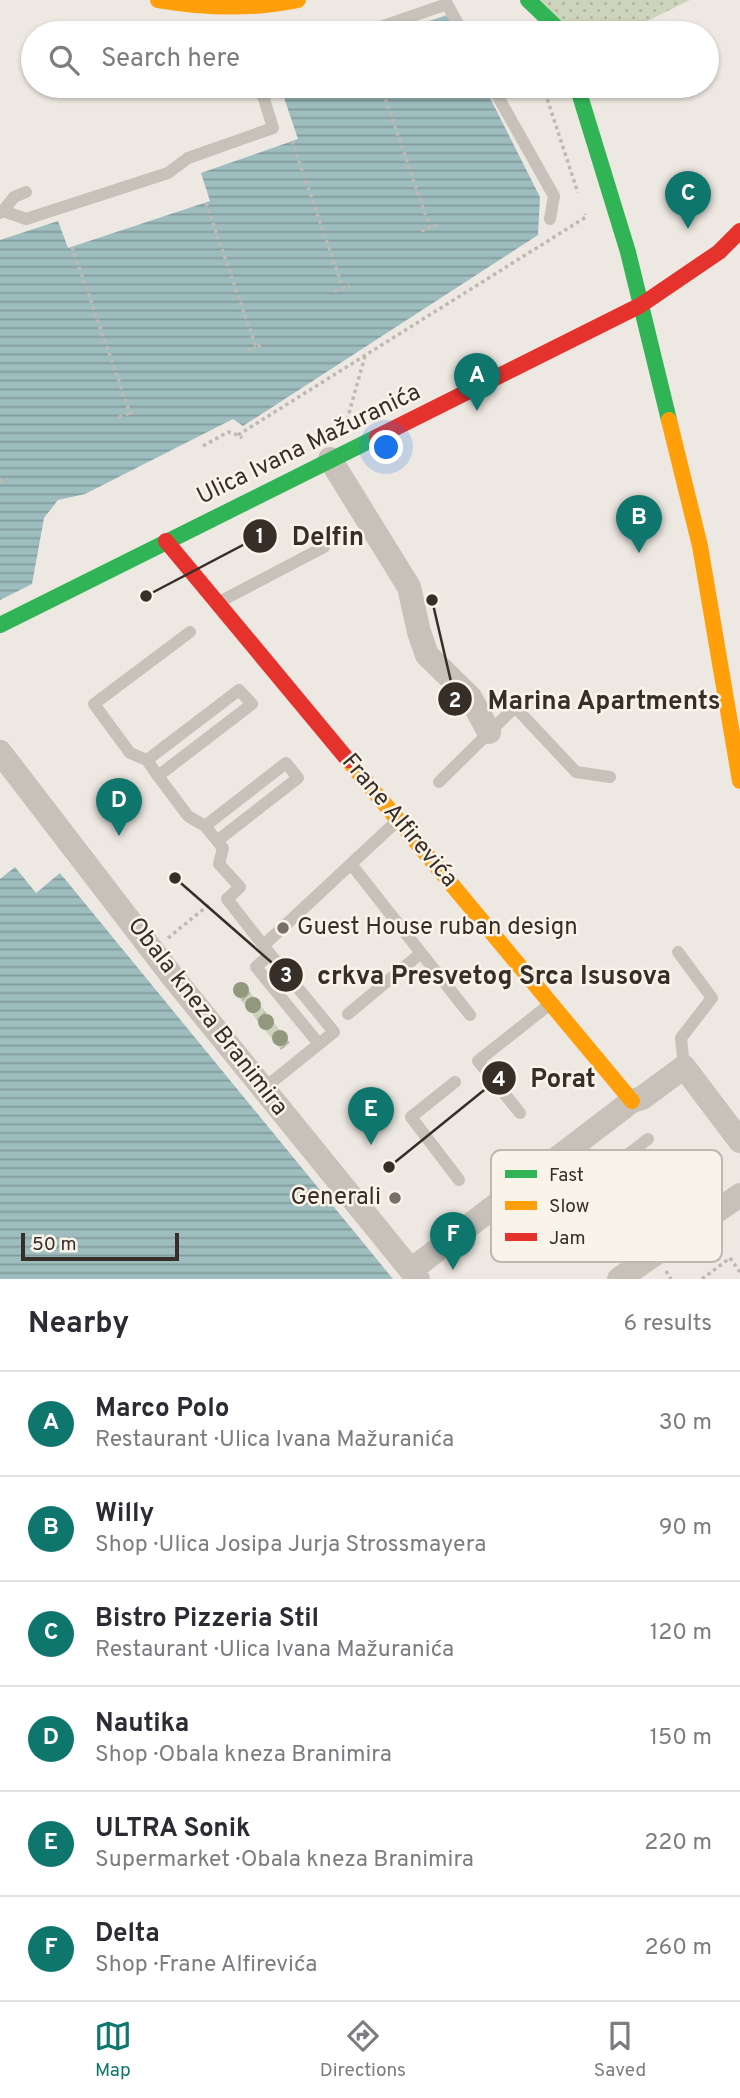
<!DOCTYPE html>
<meta charset="utf-8">
<style>
body{margin:0;font-family:Overpass,sans-serif;background:#f7f7f7;color:#2b2b33}
.scale{position:absolute;left:21px;bottom:18px;width:158px;box-sizing:border-box;padding-left:7px;border:4px solid #382e28;border-top:0;font-size:19px;line-height:24px;white-space:nowrap;color:#382e28;-webkit-text-stroke:5px #faf3e9;paint-order:stroke}
.you{position:absolute;left:387px;top:448px;width:24px;height:24px;margin:-18px;border:5px solid #fff;border-radius:50%;background:#1a73e8;box-shadow:0 0 0 10px #1a73e833}
.badge{display:grid;place-items:center;width:46px;height:46px;border-radius:50%;background:#0f766e;color:#fff;font-size:23px;font-weight:700}
.pin{position:absolute;translate:-50% -58px;filter:drop-shadow(0 2px 4px #0008)}
.pin::after{content:'';position:absolute;top:37px;width:24px;height:21px;background:inherit;clip-path:polygon(0 0,100% 0,50% 100%)}
.list{margin:0;padding:0;list-style:none}
h2{display:flex;justify-content:space-between;align-items:center;height:91px;margin:0;padding:0 28px;font-size:30px}
h2 small{font-size:23px;font-weight:400;color:#7c7c81}
.list li{display:grid;grid-template-columns:46px 1fr auto;gap:21px;align-items:center;box-sizing:border-box;height:105px;padding:0 28px;border-top:2px solid #e1e1e2}
.list b{display:block;font-size:26px;white-space:nowrap}
.list p{margin:0;font-size:23px;white-space:nowrap;color:#7c7c81}
.list em{font-size:23px;font-style:normal;color:#7c7c81}
.icon{flex:none;width:38px;height:38px;fill:none;stroke:currentColor;stroke-width:2;stroke-linecap:round;stroke-linejoin:round}
.map{position:relative;flex:none;width:740px;height:1279px;overflow:hidden}
.search{position:absolute;background:#fff;box-shadow:0 2px 5px #0004;left:21px;right:21px;top:21px;height:77px;display:flex;align-items:center;gap:18px;box-sizing:border-box;padding:0 24px;border-radius:38px;color:#7c7c81;font-size:26px}
.sheet{height:721px;background:#fff}
nav{display:flex;justify-content:space-around;align-items:center;box-sizing:border-box;height:98px;border-top:2px solid #e1e1e2;background:#fff;font-size:19px;color:#7c7c81}
nav a{display:grid;justify-items:center;gap:4px}
nav .on{color:#0f766e}
.map>svg:first-child{display:block}
.park{fill:url(#park-dots)}
.garden{fill:url(#garden-furrows)}
.water{fill:url(#water-rules)}
.lines{fill:none;stroke-linecap:round;stroke-linejoin:round}
.path{stroke:#bfb9b3;stroke-width:3.5;stroke-dasharray:3.5 3.5;stroke-linecap:butt}
.lane{stroke:#c7c1ba;stroke-width:12}
.street{stroke:#c7c1ba;stroke-width:24}
.fast{stroke:#30b455;stroke-width:16}
.slow{stroke:#ff9f0a;stroke-width:16}
.jam{stroke:#e5322d;stroke-width:16}
.tree{fill:#91987e}
.poi-dot{fill:#786f69;stroke:#faf3e9;stroke-width:2.5}
.labels{text-anchor:middle;dominant-baseline:central;stroke-width:5;stroke-linejoin:round;paint-order:stroke}
.street-label{font-size:24px;fill:#382e28;stroke:#faf3e9}
.poi-label{font-size:24px;fill:#382e28;stroke:#faf3e9;text-anchor:start}
.key{fill:#faf3e9;stroke:#c0b8af;stroke-width:2}
.key-label{font-size:19px;fill:#382e28}
.leader{fill:none;stroke:#382e28;stroke-width:2.5}
.callout-dot{fill:#382e28;stroke:#faf3e9;stroke-width:2.5}
.mark-label{font-size:21px;text-anchor:middle;font-weight:bold;fill:#fff}
.callout-label{font-size:26px;text-anchor:middle;font-weight:bold;fill:#382e28;stroke:#faf3e9;stroke-width:5;stroke-linejoin:round;paint-order:stroke}
</style>
<div class="map">
<svg width="740" height="1279" viewBox="0 0 740 1279">
<defs>
<pattern id="park-dots" width="8" height="8" patternUnits="userSpaceOnUse" patternTransform="scale(1.75)"><rect width="8" height="8" fill="#ced3bc"/><path d="M2 2h.1M6 6h.1" fill="none" stroke="#b2b5a2" stroke-width="1.8" stroke-linecap="round"/></pattern>
<pattern id="garden-furrows" width="10" height="10" patternUnits="userSpaceOnUse" patternTransform="scale(1.75)"><rect width="10" height="10" fill="#ced3bc"/><path d="M-1 1l2-2M0 10L10 0M9 11l2-2" fill="none" stroke="#b2b5a2"/></pattern>
<pattern id="water-rules" width="6" height="5" patternUnits="userSpaceOnUse" patternTransform="scale(1.75)"><rect width="6" height="5" fill="#9ebdbf"/><path d="M0 2.5h6" fill="none" stroke="#829a9b"/></pattern>
</defs>
<rect width="100%" height="100%" fill="#eee8e2"/>
<!-- park -->
<path class="park" d="M528,0h162l-67,33h-65z"/>
<!-- garden -->
<path class="garden" d="M242,982l48,61 -9,7 -48,-60z"/>
<!-- water -->
<path class="water" d="M447,15l10,18h-64z
M280,86h204l56,111 -2,38 -295,191 -10,-7 -148,75 -27,6 -14,18 -12,66 -32,16v-360l58,-19 10,27 142,-47 -9,-28 97,-34z
M15,867l21,26 24,-20 333,406h-393v-400z"/>
<g class="lines">
<!-- path -->
<path class="path" d="M381,86l49,142 8,-3
M543,86l35,107
M292,141l51,147 7,-2
M206,203l50,144 8,-3
M421,231l9,-3
M72,247l58,166 7,-2
M334,291l9,-3
M248,350l8,-3
M119,417l11,-4
M347,420l18,-64
M238,435l348,-218 -1,-3
M203,446l25,-14 10,3 4,3
M0,481l8,-2
M168,938l43,-35
M666,1271l5,8
M702,1279l28,-21 10,14"/>
<!-- lane -->
<path class="lane" d="M363,33l84,-29 16,29
M492,86l62,110 -4,23
M3,211l11,-14 12,-5
M0,213l3,-2 23,8 142,-46 20,-15 85,-30 -13,-42
M221,601l103,-54
M147,760l-17,-7 -36,-49 96,-72
M158,776l-11,-16 92,-70 13,14 -94,72 30,40 17,10
M439,782l76,-75 61,65 34,5
M217,841l81,-63 -12,-15 -81,63 18,22 -4,16 21,23 -13,12 43,55
M351,864l119,151
M264,945l133,-124
M678,952l34,46 -31,40 3,29
M348,1014l73,-61
M455,1082l-44,35 48,63
M264,1089l4,-4 66,-53 -64,-78 -14,13 63,77
M520,1113l-42,-52 72,-57
M521,1185l27,31 100,-77"/>
<!-- street -->
<path class="street" d="M330,459l79,128 10,45 8,23 43,42 19,35
M0,752l172,224 246,303
M411,1270l221,-169 10,-3 42,-31 56,74
M619,1279l121,-84"/>
<!-- fast -->
<path class="fast" d="M528,0l28,27 2,6
M577,86l51,166 41,168
M0,625l377,-188"/>
<!-- slow -->
<path class="slow" d="M158,0c47,8 93,10 140,0
M669,420l31,126 40,235
M348,760l284,341"/>
<!-- jam -->
<path class="jam" d="M377,437l264,-132 78,-53 21,-21
M166,541l182,219"/>
</g>
<!-- trees -->
<g class="tree">
<circle cx="241" cy="990" r="8"/>
<circle cx="253" cy="1005" r="8"/>
<circle cx="266" cy="1022" r="8"/>
<circle cx="280" cy="1038" r="8"/>
</g>
<!-- markers -->
<g class="poi-dot">
<circle cx="283" cy="928" r="7"/>
<circle cx="395" cy="1198" r="7"/>
</g>
<g class="labels">
<!-- street labels -->
<g class="street-label">
<text transform="translate(309 445) rotate(-26)">Ulica Ivana Mažuranića</text>
<text transform="translate(399 821) rotate(50)">Frane Alfirevića</text>
<text transform="translate(207 1017) rotate(52)">Obala kneza Branimira</text>
</g>
<!-- poi labels -->
<g class="poi-label">
<text x="297" y="928">Guest House ruban design</text>
<text x="381" y="1198" text-anchor="end">Generali</text>
</g>
</g>
<!-- legend -->
<rect x="491" y="1150" width="231" height="112" rx="10" class="key"/>
<rect x="505" y="1170" width="32" height="8" fill="#30b455"/>
<rect x="505" y="1201" width="32" height="9" fill="#ff9f0a"/>
<rect x="505" y="1233" width="32" height="8" fill="#e5322d"/>
<g class="key-label">
<text x="549" y="1181">Fast</text>
<text x="549" y="1212">Slow</text>
<text x="549" y="1244">Jam</text>
</g>
<!-- callouts -->
<path class="leader" d="M146 596L260 536M432 600L455 699M175 878L286 975M389 1167L499 1078"/>
<g class="callout-dot">
<circle cx="146" cy="596" r="7"/>
<circle cx="432" cy="600" r="7"/>
<circle cx="175" cy="878" r="7"/>
<circle cx="389" cy="1167" r="7"/>
<circle cx="260" cy="536" r="18"/>
<circle cx="455" cy="699" r="18"/>
<circle cx="286" cy="975" r="18"/>
<circle cx="499" cy="1078" r="18"/>
</g>
<g class="mark-label">
<text x="260" y="543">1</text>
<text x="455" y="707">2</text>
<text x="286" y="982">3</text>
<text x="499" y="1086">4</text>
</g>
<g class="callout-label">
<text x="328" y="545">Delfin</text>
<text x="604" y="709">Marina Apartments</text>
<text x="494" y="984">crkva Presvetog Srca Isusova</text>
<text x="563" y="1087">Porat</text>
</g>
</svg>
<div class="scale">50 m</div>
<div class="you"></div>
<div class="pin badge" style="left:477px;top:411px">A</div>
<div class="pin badge" style="left:639px;top:553px">B</div>
<div class="pin badge" style="left:688px;top:229px">C</div>
<div class="pin badge" style="left:119px;top:836px">D</div>
<div class="pin badge" style="left:371px;top:1145px">E</div>
<div class="pin badge" style="left:453px;top:1270px">F</div>
<div class="search"><svg class="icon" aria-label="search" viewBox="0 0 24 24"><circle cx="10" cy="10" r="6"/><path d="M15 15l6 6"/></svg>Search here</div>
</div>
<section class="sheet">
<h2>Nearby<small>6 results</small></h2>
<ul class="list">
<li><span class="badge">A</span><div><b>Marco Polo</b><p>Restaurant · Ulica Ivana Mažuranića</p></div><em>30 m</em></li>
<li><span class="badge">B</span><div><b>Willy</b><p>Shop · Ulica Josipa Jurja Strossmayera</p></div><em>90 m</em></li>
<li><span class="badge">C</span><div><b>Bistro Pizzeria Stil</b><p>Restaurant · Ulica Ivana Mažuranića</p></div><em>120 m</em></li>
<li><span class="badge">D</span><div><b>Nautika</b><p>Shop · Obala kneza Branimira</p></div><em>150 m</em></li>
<li><span class="badge">E</span><div><b>ULTRA Sonik</b><p>Supermarket · Obala kneza Branimira</p></div><em>220 m</em></li>
<li><span class="badge">F</span><div><b>Delta</b><p>Shop · Frane Alfirevića</p></div><em>260 m</em></li>
</ul>
</section>
<nav>
<a class="on"><svg class="icon" aria-label="map" viewBox="0 0 24 24"><path d="M3 6l6-2 6 2 6-2v14l-6 2-6-2-6 2zM9 4v14M15 6v14"/></svg>Map</a>
<a><svg class="icon" aria-label="directions" viewBox="0 0 24 24"><path d="M12 3l9 9-9 9-9-9zM9 14v-3h6M13 9l2 2-2 2"/></svg>Directions</a>
<a><svg class="icon" aria-label="saved" viewBox="0 0 24 24"><path d="M7 4h10v16l-5-4-5 4z"/></svg>Saved</a>
</nav>
